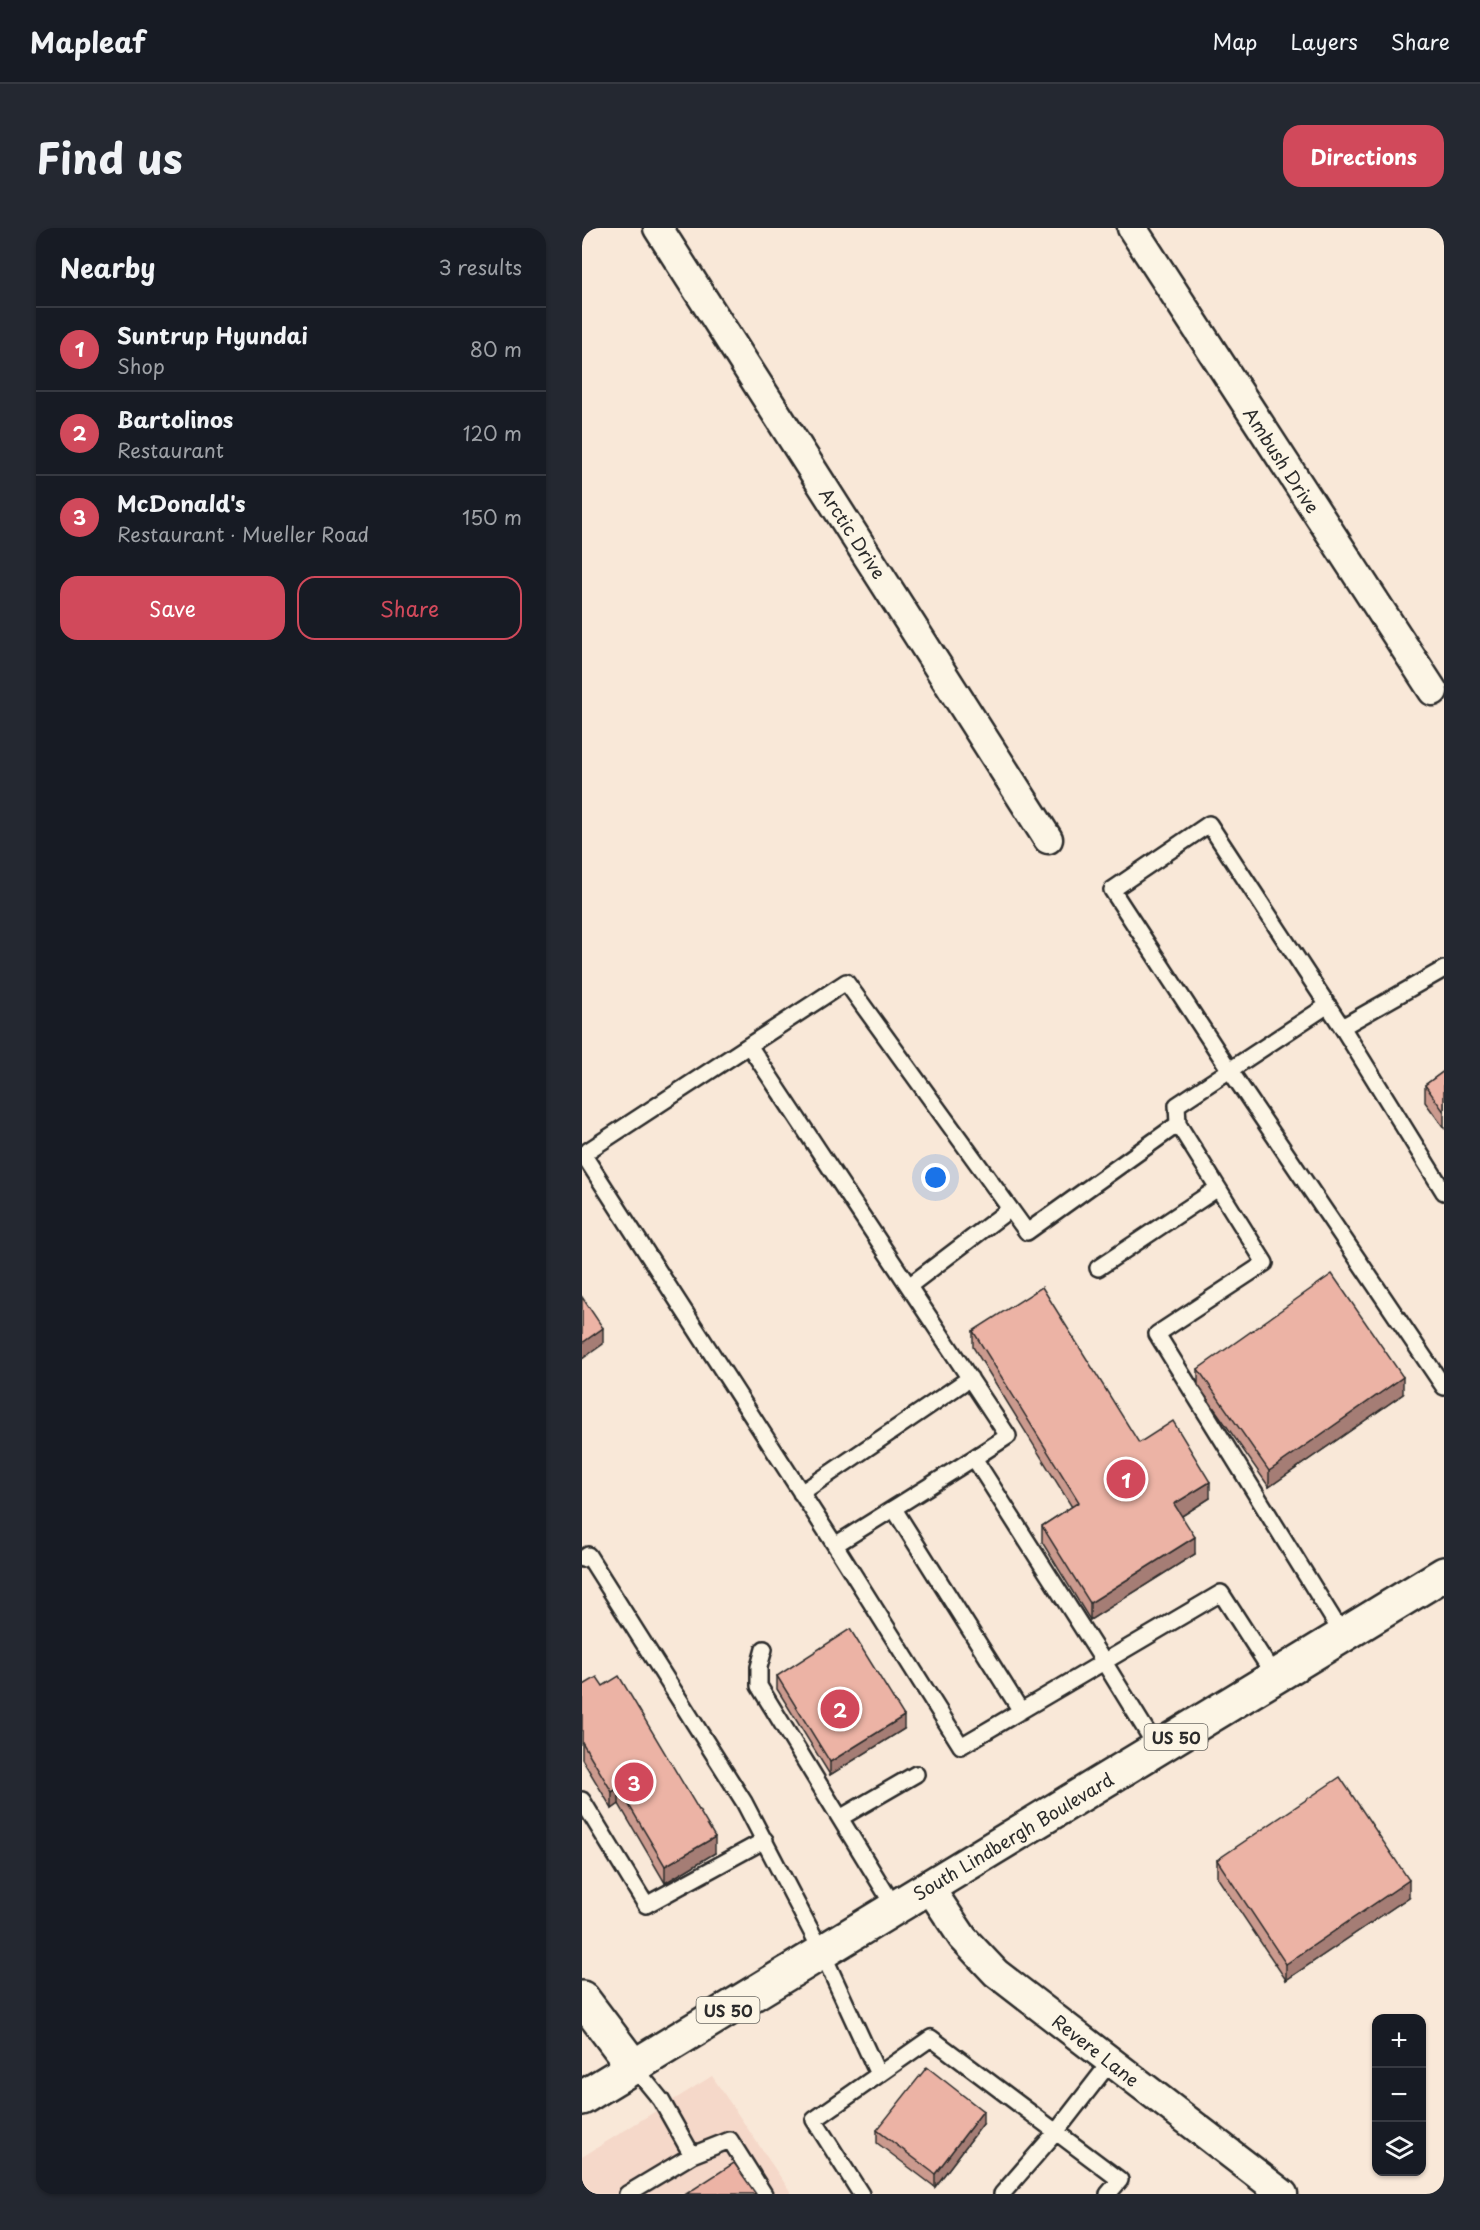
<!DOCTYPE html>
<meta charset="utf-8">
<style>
body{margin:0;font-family:"Playpen Sans",sans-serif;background:#242831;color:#f1f3f6}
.controls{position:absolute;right:18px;bottom:18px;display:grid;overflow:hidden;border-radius:12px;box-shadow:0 2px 4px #0004}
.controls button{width:54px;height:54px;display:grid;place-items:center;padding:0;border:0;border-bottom:2px solid #363941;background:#171b24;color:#f1f3f6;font:30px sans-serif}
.you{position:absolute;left:354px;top:950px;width:21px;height:21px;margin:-15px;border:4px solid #fff;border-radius:50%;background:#1a73e8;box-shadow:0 0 0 9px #1a73e833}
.badge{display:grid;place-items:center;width:39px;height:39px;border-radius:50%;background:#d1495b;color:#fff;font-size:20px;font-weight:700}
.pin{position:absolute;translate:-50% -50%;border:3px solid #fff;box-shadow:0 2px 6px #0006}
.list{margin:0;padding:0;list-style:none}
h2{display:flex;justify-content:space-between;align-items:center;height:78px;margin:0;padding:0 24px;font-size:26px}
h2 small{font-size:20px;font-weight:400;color:#9ea1a6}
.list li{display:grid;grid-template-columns:39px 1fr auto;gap:18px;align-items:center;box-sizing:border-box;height:84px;padding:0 24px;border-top:2px solid #363941}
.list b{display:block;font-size:22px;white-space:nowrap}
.list p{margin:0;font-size:20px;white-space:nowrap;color:#9ea1a6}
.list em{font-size:20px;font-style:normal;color:#9ea1a6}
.actions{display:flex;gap:12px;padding:18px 24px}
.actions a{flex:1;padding:14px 0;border:2px solid #d1495b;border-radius:18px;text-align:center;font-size:21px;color:#d1495b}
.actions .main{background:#d1495b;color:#fff}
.icon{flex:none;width:33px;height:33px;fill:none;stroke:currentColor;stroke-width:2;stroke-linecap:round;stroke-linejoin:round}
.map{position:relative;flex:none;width:862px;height:1966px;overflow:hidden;border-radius:18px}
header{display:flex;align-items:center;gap:36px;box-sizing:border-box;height:84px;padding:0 30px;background:#171b24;border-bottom:2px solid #363941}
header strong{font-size:28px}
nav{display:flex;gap:33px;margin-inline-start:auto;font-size:21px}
.intro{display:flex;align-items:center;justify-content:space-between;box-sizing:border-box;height:144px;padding:0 36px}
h1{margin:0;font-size:42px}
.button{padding:15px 27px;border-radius:18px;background:#d1495b;color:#fff;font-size:21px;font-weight:700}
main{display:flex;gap:36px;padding:0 36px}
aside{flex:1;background:#171b24;border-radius:18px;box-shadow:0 2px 4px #0004}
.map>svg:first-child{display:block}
.built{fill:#f5d8c9}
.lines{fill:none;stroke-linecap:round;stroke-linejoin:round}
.service-casing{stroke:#2b2b2b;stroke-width:20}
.minor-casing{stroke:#2b2b2b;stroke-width:33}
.tertiary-casing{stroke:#2b2b2b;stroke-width:38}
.primary-casing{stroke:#2b2b2b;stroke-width:38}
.service{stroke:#fcf5e5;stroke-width:15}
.minor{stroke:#fcf5e5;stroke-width:28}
.tertiary{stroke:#fcf5e5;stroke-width:33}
.primary{stroke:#fcf5e5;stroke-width:33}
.wall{fill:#cb9a8e;stroke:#2b2b2b;stroke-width:1.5}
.shaded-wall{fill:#a57d74;stroke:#2b2b2b;stroke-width:1.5}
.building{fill:#ecb3a5;stroke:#2b2b2b;stroke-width:1.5}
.labels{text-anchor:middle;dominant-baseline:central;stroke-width:5;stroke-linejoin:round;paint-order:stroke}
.shield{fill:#fcf5e5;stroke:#6a6863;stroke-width:1.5}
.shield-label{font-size:16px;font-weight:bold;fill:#2b2b2b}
.street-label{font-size:18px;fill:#2b2b2b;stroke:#fcf5e5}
</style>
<header>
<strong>Mapleaf</strong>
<nav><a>Map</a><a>Layers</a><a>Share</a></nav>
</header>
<div class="intro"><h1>Find us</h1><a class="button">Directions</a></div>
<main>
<aside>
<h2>Nearby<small>3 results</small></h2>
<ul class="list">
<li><span class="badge">1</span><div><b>Suntrup Hyundai</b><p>Shop</p></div><em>80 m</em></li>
<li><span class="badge">2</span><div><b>Bartolinos</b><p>Restaurant</p></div><em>120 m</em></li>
<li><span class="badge">3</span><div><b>McDonald's</b><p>Restaurant · Mueller Road</p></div><em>150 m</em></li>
</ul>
<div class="actions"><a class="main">Save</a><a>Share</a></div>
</aside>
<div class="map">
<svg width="862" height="1966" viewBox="0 0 862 1966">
<rect width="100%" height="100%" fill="#f9e8d8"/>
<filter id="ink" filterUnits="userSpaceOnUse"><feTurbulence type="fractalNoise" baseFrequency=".0167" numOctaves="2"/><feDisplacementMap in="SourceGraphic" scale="12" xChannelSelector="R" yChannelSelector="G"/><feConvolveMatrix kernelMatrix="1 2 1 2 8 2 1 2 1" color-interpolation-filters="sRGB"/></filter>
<g filter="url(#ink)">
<!-- built -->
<path class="built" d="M130,1848l80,118h-210v-37z"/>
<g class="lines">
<defs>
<path id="service" d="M862,741l-102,58 102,165
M760,799l-133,-203 -97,66 117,179 215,318
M168,819l258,389 -34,22
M596,896l87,139 -108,71 186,301
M516,1040l120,-80
M327,1058l101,-77
M219,1265l169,-115
M312,1281l127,202
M253,1317l139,-87 130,204 53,86
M0,1331l6,-4 156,247 78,150 56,122
M182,1421l-5,18v19l136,222
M693,1449l-54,-84 -260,153 -126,-201 -252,-391 263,-172 181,250 151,-108 -1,-19 151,-100
M0,1572l64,105 119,-65
M258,1590l76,-44
M52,1839l27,33 31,55
M45,1966l65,-39 38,-15 34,54
M279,1966l-47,-74 117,-82 189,142 -12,14
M420,1966l54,-62 55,-71"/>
<path id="minor" d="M76,0l390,611
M550,0l301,463
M347,1659l34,51 33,35 287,221"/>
<path id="tertiary" d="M0,1770l52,69"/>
<path id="primary" d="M0,1870l862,-524"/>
</defs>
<!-- service casing -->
<use href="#service" class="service-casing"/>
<!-- minor casing -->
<use href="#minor" class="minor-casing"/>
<!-- tertiary casing -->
<use href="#tertiary" class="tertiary-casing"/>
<!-- primary casing -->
<use href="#primary" class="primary-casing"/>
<!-- service -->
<use href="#service" class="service"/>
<!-- minor -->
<use href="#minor" class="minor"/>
<!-- tertiary -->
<use href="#tertiary" class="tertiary"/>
<!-- primary -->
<use href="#primary" class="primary"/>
</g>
<!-- wall -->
<path class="wall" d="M862,843v57l-19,-26v-17z
M391,1103l166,112 71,55 -28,18 13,38 -105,66 -48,-78v-16l30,-19 -99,-160z
M616,1141l205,25 -134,93 -71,-102z
M195,1448l127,53 -74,46 -53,-86z
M0,1458l133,167 -50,30 -46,-79 -7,5 -30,-50z
M635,1632l192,37 -123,83 -69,-103z
M401,1896l-48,63 -58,-44v-13z"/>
<!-- shaded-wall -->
<path class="shaded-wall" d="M21,1100v16l-21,15v-16z
M821,1149v17l-134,93v-16z
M628,1254v16l-36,23v-17z
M613,1309v17l-105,66v-17z
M322,1488v13l-74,46v-13z
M37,1560v16l-7,5v-17z
M133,1609v16l-50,30v-17z
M827,1652v17l-123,83v-16z
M401,1883v13l-48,63v-13z"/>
<!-- building -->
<path class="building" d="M862,843v41l-19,-27z
M750,1046l71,103 -134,94 -71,-102z
M460,1059l97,156 34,-22 37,61 -36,22 21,33 -105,66 -48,-77 37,-24 -106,-171z
M0,1069l21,31 -21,15z
M268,1401l54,87 -74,46 -53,-86z
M37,1448l96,161 -50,29 -46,-78 -7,4 -30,-50v-56l15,-9 6,9z
M758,1549l69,103 -123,84 -69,-104z
M345,1839l56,44 -48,63 -58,-44z
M152,1935l22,31h-70z"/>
</g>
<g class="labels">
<!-- shield labels -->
<g class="shield">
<rect x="562.5" y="1496" width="63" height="26" rx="4.5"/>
<rect x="114.5" y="1769" width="63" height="26" rx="4.5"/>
</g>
<g class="shield-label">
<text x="594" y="1509">US 50</text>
<text x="146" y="1782">US 50</text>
</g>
<!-- street labels -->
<g class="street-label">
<text transform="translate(700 232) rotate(57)">Ambush Drive</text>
<text transform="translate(271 305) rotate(57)">Arctic Drive</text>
<text transform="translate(431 1608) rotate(-31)">South Lindbergh Boulevard</text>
<text transform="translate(514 1822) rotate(38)">Revere Lane</text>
</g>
</g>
</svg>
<div class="controls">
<button>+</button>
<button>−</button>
<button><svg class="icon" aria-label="layers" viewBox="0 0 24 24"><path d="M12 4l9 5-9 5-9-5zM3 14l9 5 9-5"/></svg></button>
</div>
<div class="you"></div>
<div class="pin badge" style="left:544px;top:1251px">1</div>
<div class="pin badge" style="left:258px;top:1481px">2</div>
<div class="pin badge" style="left:52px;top:1554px">3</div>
</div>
</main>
